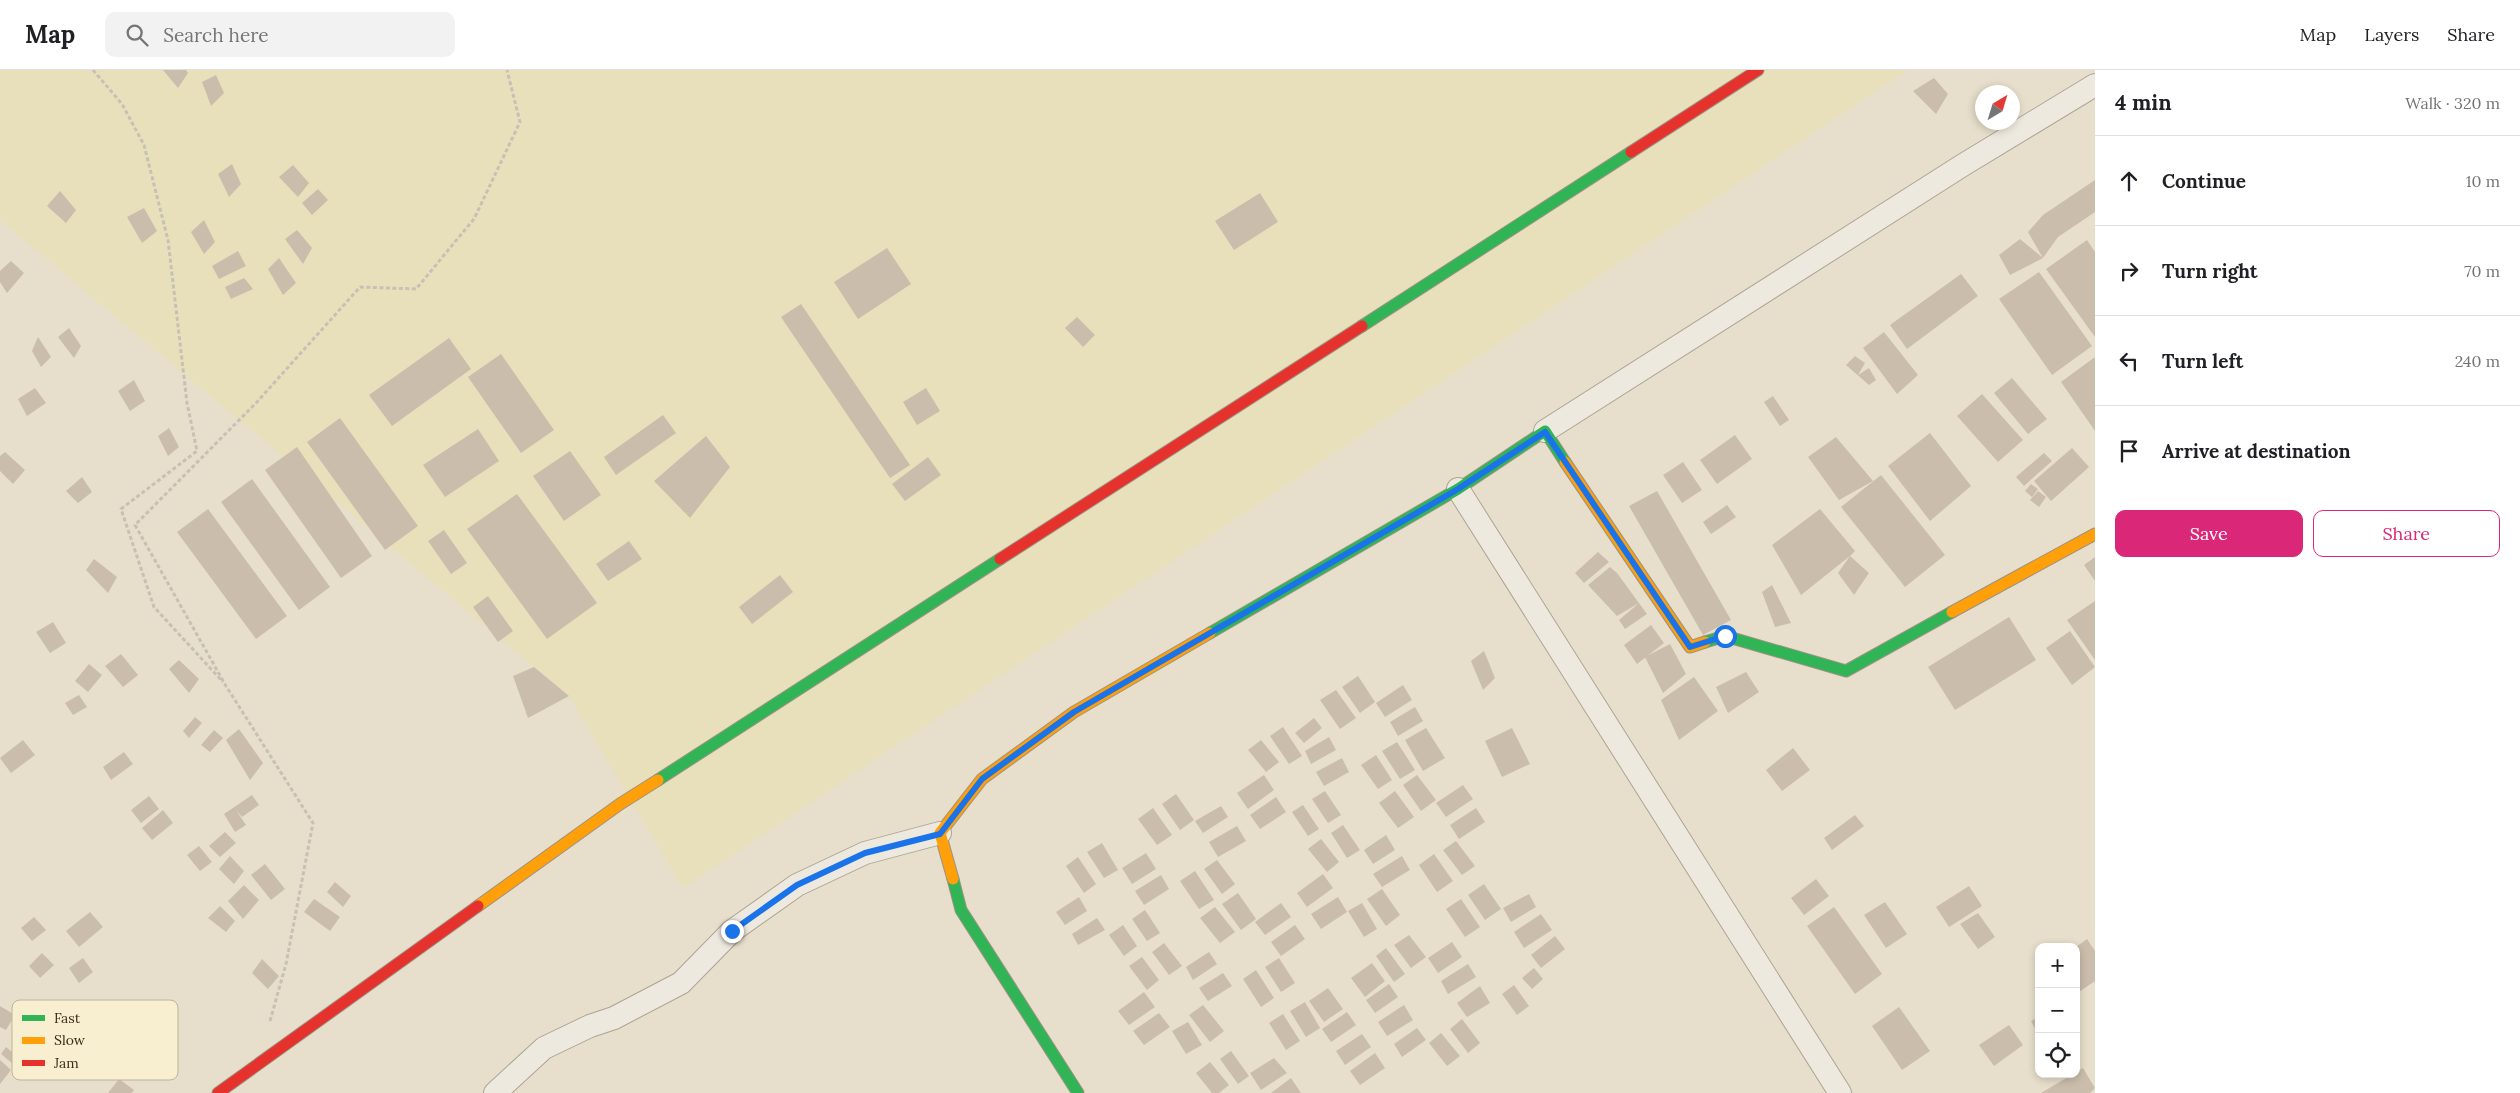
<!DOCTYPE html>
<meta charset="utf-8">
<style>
body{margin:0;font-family:Lora,serif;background:#f2f2f2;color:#202124}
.controls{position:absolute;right:15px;bottom:15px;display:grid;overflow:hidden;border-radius:10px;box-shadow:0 2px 8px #0003}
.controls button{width:45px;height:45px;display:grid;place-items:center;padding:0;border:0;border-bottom:1px solid #e0e0e0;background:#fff;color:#202124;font:25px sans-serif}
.compass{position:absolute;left:1975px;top:15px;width:45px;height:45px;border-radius:50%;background:#fff;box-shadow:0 2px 8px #0003;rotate:38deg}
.stop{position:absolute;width:15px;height:15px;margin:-11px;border:4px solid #1a73e8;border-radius:50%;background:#fff}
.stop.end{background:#1a73e8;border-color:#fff;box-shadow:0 1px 5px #0008}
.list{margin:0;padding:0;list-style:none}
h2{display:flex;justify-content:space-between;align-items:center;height:65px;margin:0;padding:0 20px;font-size:21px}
h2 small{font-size:16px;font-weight:400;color:#757577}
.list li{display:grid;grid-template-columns:32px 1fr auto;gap:15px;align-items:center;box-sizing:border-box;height:90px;padding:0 20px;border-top:1px solid #e0e0e0}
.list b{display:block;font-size:19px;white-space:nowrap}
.list em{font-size:16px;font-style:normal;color:#757577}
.actions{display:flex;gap:10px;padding:15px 20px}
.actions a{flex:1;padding:11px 0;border:1px solid #db2777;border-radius:10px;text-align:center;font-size:18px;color:#db2777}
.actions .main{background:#db2777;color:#fff}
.icon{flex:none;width:28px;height:28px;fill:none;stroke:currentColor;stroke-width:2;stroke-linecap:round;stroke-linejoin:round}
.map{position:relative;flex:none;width:2095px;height:1023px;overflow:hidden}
header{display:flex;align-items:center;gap:30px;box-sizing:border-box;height:70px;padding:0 25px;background:#fff;border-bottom:1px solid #e0e0e0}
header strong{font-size:24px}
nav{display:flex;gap:28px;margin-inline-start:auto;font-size:18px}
.search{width:350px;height:45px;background:#f2f2f2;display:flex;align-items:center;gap:12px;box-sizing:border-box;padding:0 18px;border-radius:10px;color:#757577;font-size:19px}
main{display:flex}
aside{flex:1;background:#fff}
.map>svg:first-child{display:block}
.farmland{fill:#e8e0ba}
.building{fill:#cabdac}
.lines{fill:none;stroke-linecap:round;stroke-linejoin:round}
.street-casing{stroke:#aca495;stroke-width:24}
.fast-casing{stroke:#9b9384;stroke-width:13}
.slow-casing{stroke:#9b9384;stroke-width:13}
.jam-casing{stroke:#9b9384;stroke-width:13}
.path{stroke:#c7c0b5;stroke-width:3;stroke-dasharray:4 2.5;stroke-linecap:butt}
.street{stroke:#eee9de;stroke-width:22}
.fast{stroke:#30b455;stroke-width:11}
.slow{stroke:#ff9f0a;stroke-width:11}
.jam{stroke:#e5322d;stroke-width:11}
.route{stroke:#1a73e8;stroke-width:6}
.key{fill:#f8eed0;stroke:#bfb49a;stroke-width:1}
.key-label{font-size:14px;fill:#3b2c1c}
</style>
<header>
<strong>Map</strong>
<div class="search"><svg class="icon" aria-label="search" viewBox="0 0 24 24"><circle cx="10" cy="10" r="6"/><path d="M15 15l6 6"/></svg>Search here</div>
<nav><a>Map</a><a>Layers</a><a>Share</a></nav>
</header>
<main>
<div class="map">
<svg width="2095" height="1023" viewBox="0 0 2095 1023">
<rect width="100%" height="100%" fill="#e7dfcb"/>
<!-- farmland -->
<path class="farmland" d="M0,0h1908l-1225,818 -114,-192 -569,-476z"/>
<!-- building -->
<path class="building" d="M163,0h23l2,3 -10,15z
M216,5l8,18 -13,13 -9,-24z
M1934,8l14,16 -12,20 -23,-23z
M232,94l9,20 -12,13 -11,-23z
M293,95l16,18 -11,14 -19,-20z
M2095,110v32l-37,25 -15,21 -15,-26 15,-17z
M318,119l10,11 -16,15 -10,-12z
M60,121l16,19 -10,13 -19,-17z
M1260,123l18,29 -44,28 -19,-29z
M144,138l13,23 -15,12 -15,-26z
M204,150l11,22 -11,12 -13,-22z
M297,160l15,18 -9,16 -18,-25z
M2020,169l23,19 -33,17 -11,-20z
M2087,170l8,12v85l-49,-68z
M887,178l24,36 -53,35 -24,-37z
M238,181l8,15 -27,13 -7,-13z
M279,188l17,25 -13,12 -15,-26z
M11,191l13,12 -17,20 -7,-11v-11z
M2039,202l53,74 -40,29 -53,-76z
M1961,204l17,22 -71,53 -17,-24z
M244,208l9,11 -22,10 -6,-12z
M801,234l109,161 -20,13 -109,-161z
M1077,247l18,18 -12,12 -18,-19z
M69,258l12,18 -7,12 -16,-21z
M1884,262l34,43 -21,19 -34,-46z
M38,267l13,20 -10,10 -9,-16z
M449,268l22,31 -79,57 -23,-31z
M501,284l53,76 -33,23 -53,-76z
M1855,286l10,7 -7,12 11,-7 7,12 -7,5 -23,-20z
M2095,287v74l-34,-49z
M2012,308l35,41 -19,15 -34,-41z
M134,310l11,21 -15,10 -12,-20z
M35,318l11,15 -19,13 -9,-17z
M926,318l14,23 -23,14 -14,-23z
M1982,324l41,46 -25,22 -41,-46z
M1773,326l16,24 -9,6 -16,-24z
M663,345l13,18 -60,42 -12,-18z
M340,348l78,108 -33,24 -78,-108z
M169,358l10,19 -11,9 -10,-20z
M478,359l21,32 -54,36 -22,-32z
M1930,363l41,53 -41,35 -42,-55z
M1735,365l17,24 -35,25 -17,-24z
M706,366l24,31 -40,51 -36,-37z
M1836,367l37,44 -34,19 -31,-43z
M297,377l75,109 -31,22 -76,-108z
M2072,378l17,19 -38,34 -17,-20z
M570,381l31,44 -37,26 -31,-45z
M5,382l20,18 -12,14 -13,-13v-15z
M2044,383l8,8 -28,25 -8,-9z
M928,387l13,18 -36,26 -13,-17z
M1683,392l19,28 -20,13 -19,-28z
M1881,405l64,80 -40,32 -64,-80z
M82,407l10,15 -14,11 -12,-12z
M252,409l78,108 -31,23 -78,-108z
M2031,414l7,5 -6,8 -7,-6z
M1657,421l74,129 -28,15 -74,-129z
M2038,421l8,6 -7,10 -9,-7z
M517,424l80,109 -50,36 -80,-110z
M1727,435l9,12 -25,17 -8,-12z
M208,439l79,107 -31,23 -79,-107z
M1820,439l35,42 -5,5 19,17 -15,22 -16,-22 12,-17 -49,39 -29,-50z
M444,460l23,33 -16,11 -23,-33z
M629,471l13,18 -34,22 -12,-17z
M1598,482l11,10 -25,21 -9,-10z
M2095,487v24l-11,-16z
M94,489l23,18 -9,16 -22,-23z
M1610,497l7,6 30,41 -22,15 -6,-9 20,-17 -22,13 -29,-31z
M780,505l13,17 -41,32 -13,-17z
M1772,515l19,38 -16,4 -13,-35z
M488,526l25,35 -15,11 -25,-35z
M2095,531v59l-28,-40z
M2009,547l27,43 -81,50 -27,-43z
M53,552l13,21 -16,10 -14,-21z
M1651,555l13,18 -27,21 -13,-19z
M2070,561l25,36 -23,18 -26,-37z
M1670,574l16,30 -23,19 -18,-36z
M1484,581l11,27 -12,12 -12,-29z
M121,584l17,21 -15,12 -18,-21z
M179,590l20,19 -10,14 -20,-24z
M89,594l13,11 -14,17 -13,-11z
M534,597l35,29 -41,22 -15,-42z
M1746,602l13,20 -31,21 -12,-26z
M1358,606l17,26 -15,11 -18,-26z
M1694,607l24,34 -39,29 -18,-40z
M1403,615l9,15 -27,17 -9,-14z
M1336,620l20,28 -16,11 -20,-29z
M79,625l8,12 -14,8 -8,-12z
M1415,637l8,14 -25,15 -8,-14z
M195,647l7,6 -13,15 -6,-7z
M1314,648l8,10 -18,15 -9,-10z
M1283,657l19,29 -13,8 -19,-28z
M1426,658l19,30 -22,13 -18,-31z
M1512,658l18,36 -28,13 -17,-36z
M239,659l24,34 -13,17 -24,-40z
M214,660l9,8 -13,14 -9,-7z
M1329,667l7,13 -25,14 -6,-13z
M23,670l12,15 -24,18 -11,-15z
M1261,670l18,22 -13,10 -18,-22z
M1397,672l18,28 -15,9 -18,-28z
M1793,678l17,22 -28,21 -16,-21z
M124,682l9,12 -22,16 -8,-13z
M1376,685l16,25 -14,9 -17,-24z
M1342,688l7,14 -25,14 -8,-14z
M1264,705l10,15 -26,19 -11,-16z
M1417,705l19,25 -15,11 -18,-26z
M1463,715l10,14 -27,18 -10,-14z
M1325,721l16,24 -13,8 -16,-24z
M1395,721l19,26 -16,11 -19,-25z
M1176,724l18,26 -14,10 -18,-26z
M252,725l7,10 -17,12 -6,-7 10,15 -11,7 -11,-18z
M149,726l10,13 -18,14 -10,-13z
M1276,727l10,15 -26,17 -10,-14z
M1303,735l16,24 -11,7 -16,-24z
M1221,736l7,11 -25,16 -8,-12z
M1153,738l19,27 -15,10 -19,-26z
M1476,738l9,14 -26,17 -9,-14z
M163,740l10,13 -21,17 -10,-12z
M1855,745l9,11 -32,24 -8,-12z
M1343,755l17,25 -13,8 -16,-25z
M1237,756l9,15 -28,16 -9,-15z
M225,762l11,11 -16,14 -11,-11z
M1386,765l9,15 -22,14 -9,-14z
M1321,769l18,23 -12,10 -19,-23z
M1456,771l19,25 -13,9 -19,-25z
M1102,773l16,27 -14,8 -17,-26z
M199,776l13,16 -12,9 -13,-16z
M1146,783l10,16 -24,15 -10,-16z
M1434,784l19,27 -16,11 -18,-27z
M230,786l14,15 -10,13 -15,-15z
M1402,786l8,14 -28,17 -9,-13z
M1078,787l18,27 -12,9 -18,-27z
M1217,790l18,24 -13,10 -18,-25z
M265,794l20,25 -14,11 -20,-25z
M1195,801l19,29 -15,9 -19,-28z
M1323,804l10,14 -26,19 -10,-14z
M1161,805l8,14 -25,16 -9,-14z
M1816,809l13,17 -25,19 -13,-17z
M335,812l16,14 -8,11 -16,-15z
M1484,814l17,25 -16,11 -17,-25z
M244,815l15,15 -16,19 -15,-18z
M1969,816l13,20 -33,21 -13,-20z
M1382,819l18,26 -14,11 -19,-27z
M1238,823l18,26 -15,11 -19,-26z
M1529,824l7,13 -25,15 -8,-14z
M1079,827l8,14 -22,14 -9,-13z
M1338,827l9,15 -26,17 -10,-15z
M314,829l26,18 -10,14 -26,-19z
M1461,829l19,28 -15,10 -19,-28z
M1885,832l22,32 -21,14 -22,-33z
M1281,833l10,14 -26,18 -10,-13z
M1362,833l15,26 -13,8 -16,-26z
M220,836l15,15 -9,11 -18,-14z
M1215,837l20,25 -15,11 -20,-25z
M1834,837l48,67 -27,20 -48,-68z
M1145,840l15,23 -13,8 -15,-22z
M90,842l13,15 -24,20 -13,-16z
M1978,843l17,24 -17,12 -18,-25z
M1541,844l11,16 -28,18 -10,-16z
M34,847l12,13 -14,11 -11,-13z
M1097,848l8,12 -27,15 -6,-11z
M1123,855l14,21 -13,10 -15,-21z
M1295,855l10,14 -24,17 -10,-14z
M1409,865l17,22 -15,11 -17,-23z
M1555,866l10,13 -24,19 -10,-13z
M2087,869l8,12v30l-19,13v-47z
M1452,872l10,15 -24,16 -10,-15z
M1164,873l18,23 -13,9 -17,-23z
M1386,878l19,26 -11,8 -18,-26z
M1209,882l8,12 -24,16 -7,-13z
M42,883l12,12 -14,13 -11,-12z
M1142,887l17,23 -12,10 -18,-24z
M83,888l10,14 -14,11 -10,-15z
M1279,888l16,25 -14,9 -16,-25z
M262,889l17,17 -11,13 -16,-16z
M1372,893l13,18 -20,16 -14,-19z
M1468,894l8,13 -28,17 -7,-13z
M1534,898l9,11 -11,10 -10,-11z
M1256,900l18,28 -13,9 -18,-28z
M1223,903l9,13 -24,15 -9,-13z
M1389,914l9,13 -23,16 -9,-13z
M1514,915l15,21 -12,9 -15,-21z
M1480,916l10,17 -23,14 -10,-14z
M1328,918l15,21 -19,13 -15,-21z
M1144,922l11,15 -26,18 -11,-14z
M1305,932l15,26 -14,9 -16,-26z
M1203,935l21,26 -14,11 -21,-27z
M1404,935l9,15 -26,16 -9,-14z
M0,936l15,9 -9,15 -6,-3z
M1899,937l31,44 -28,19 -30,-44z
M1347,942l9,13 -25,17 -9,-13z
M1159,943l11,14 -26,18 -11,-14z
M1283,944l17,27 -14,9 -17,-27z
M2039,947v19l-8,-15z
M1462,949l18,24 -12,10 -18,-24z
M1188,952l14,23 -16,9 -14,-23z
M2009,955l14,20 -29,21 -15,-21z
M1417,958l9,12 -24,17 -8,-13z
M1441,963l19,23 -13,10 -18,-23z
M1362,964l9,13 -26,18 -9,-14z
M23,968l13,10 -17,21 -18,-15 5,-7 6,5z
M1231,981l18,25 -11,8 -18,-25z
M1375,983l10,15 -25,17 -10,-14z
M1274,988l13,15 -26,17 -11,-17z
M0,990l11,10 -11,14z
M1210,992l19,23 -10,8h-7l-16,-20z
M2083,998l12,20 -5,5h-49z
M1291,1008l10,15h-30z
M119,1009l15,11 -2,3h-24z"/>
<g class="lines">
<defs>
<path id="street" d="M1545,361l418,-266 132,-80
M1458,419l382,604
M495,1023l49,-45 46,-22 24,-8 67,-35 51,-52 65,-46 68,-32 75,-20"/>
<path id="fast" d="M1362,256l269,-174
M1210,563l248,-144 87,-58 20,31
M1705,572l20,-6 121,35 106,-59
M658,710l342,-221
M953,809l8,31 117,183"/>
<path id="slow" d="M1565,392l125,185 15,-5
M1952,542l143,-78
M953,809l-13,-46 42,-54 92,-67 136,-79
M478,836l142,-102 38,-24"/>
<path id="jam" d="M1631,82l127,-82
M1000,489l362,-233
M218,1023l260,-187"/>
</defs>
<!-- street casing -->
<use href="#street" class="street-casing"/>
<!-- fast casing -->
<use href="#fast" class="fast-casing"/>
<!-- slow casing -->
<use href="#slow" class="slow-casing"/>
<!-- jam casing -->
<use href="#jam" class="jam-casing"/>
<!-- path -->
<path class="path" d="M93,0l29,34 22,41 24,95 19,163 10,48 -76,58 33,98 69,75
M270,951l16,-57 27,-141 -87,-137 -91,-161 121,-122 104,-116 56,2 58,-70 46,-97 -13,-52"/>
<!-- street -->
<use href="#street" class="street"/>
<!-- fast -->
<use href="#fast" class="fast"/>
<!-- slow -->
<use href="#slow" class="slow"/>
<!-- jam -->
<use href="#jam" class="jam"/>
</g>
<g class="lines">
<!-- route -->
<path class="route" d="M732,861l65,-46 68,-32 75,-19 42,-55 92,-67 384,-223 87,-57 145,215 35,-11"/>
</g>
<!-- legend -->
<rect x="12" y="930" width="166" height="80" rx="8" class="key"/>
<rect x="22" y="945" width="23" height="6" fill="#30b455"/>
<rect x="22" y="967" width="23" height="7" fill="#ff9f0a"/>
<rect x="22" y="990" width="23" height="6" fill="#e5322d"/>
<g class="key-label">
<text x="54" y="953">Fast</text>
<text x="54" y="975">Slow</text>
<text x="54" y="998">Jam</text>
</g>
</svg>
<div class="controls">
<button>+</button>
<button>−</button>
<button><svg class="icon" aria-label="locate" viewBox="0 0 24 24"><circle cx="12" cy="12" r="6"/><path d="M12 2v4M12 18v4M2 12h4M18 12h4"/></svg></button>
</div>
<svg class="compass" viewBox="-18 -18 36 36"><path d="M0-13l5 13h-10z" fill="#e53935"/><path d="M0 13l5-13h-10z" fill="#757577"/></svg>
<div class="stop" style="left:1725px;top:566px"></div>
<div class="stop end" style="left:732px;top:861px"></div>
</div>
<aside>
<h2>4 min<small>Walk · 320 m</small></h2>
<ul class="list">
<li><svg class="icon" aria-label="ahead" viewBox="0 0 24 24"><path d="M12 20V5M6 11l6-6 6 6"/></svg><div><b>Continue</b></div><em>10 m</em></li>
<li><svg class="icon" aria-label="right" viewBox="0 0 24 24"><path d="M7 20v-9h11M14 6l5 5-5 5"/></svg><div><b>Turn right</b></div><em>70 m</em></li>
<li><svg class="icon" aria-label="left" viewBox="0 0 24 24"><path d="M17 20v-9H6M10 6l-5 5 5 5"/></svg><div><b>Turn left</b></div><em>240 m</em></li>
<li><svg class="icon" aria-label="arrive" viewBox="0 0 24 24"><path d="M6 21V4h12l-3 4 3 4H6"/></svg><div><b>Arrive at destination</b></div></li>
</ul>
<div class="actions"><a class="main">Save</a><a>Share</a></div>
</aside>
</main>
